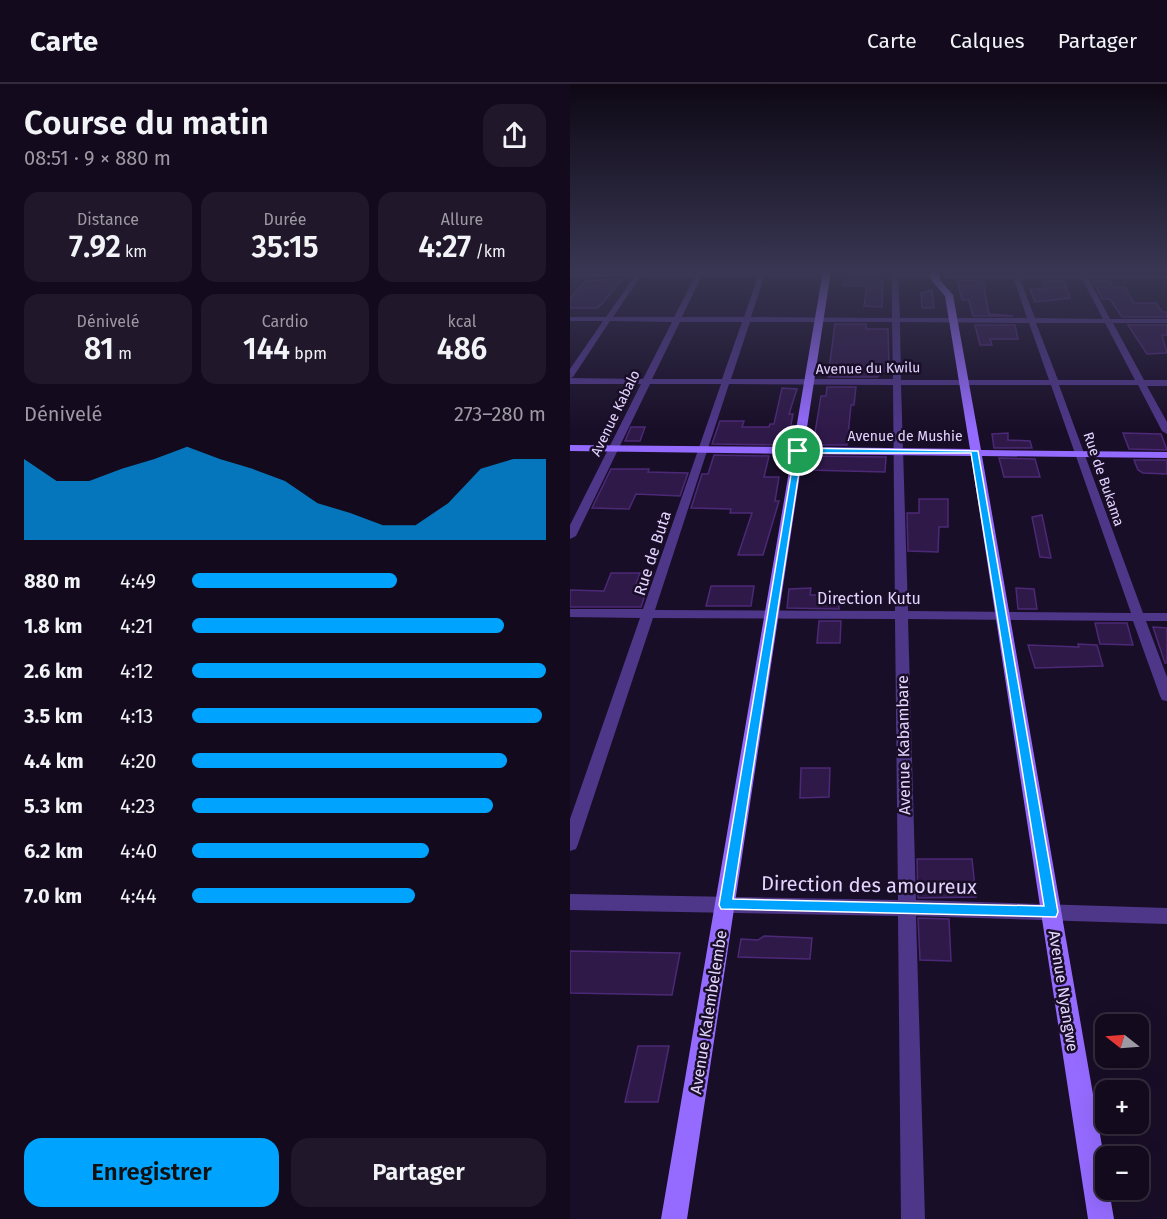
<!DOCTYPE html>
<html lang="fr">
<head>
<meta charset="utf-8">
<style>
	body { margin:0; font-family:"Fira Sans",sans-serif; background:#20182a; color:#f1f3f6; height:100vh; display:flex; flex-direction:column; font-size:22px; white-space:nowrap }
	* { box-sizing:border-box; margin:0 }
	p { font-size:20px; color:#9d9aa4 }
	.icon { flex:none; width:33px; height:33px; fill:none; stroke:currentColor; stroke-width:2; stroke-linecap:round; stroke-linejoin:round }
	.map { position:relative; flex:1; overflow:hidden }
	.drawer { display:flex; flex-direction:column; background:#130a1d; width:570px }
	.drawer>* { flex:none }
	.needle { width:39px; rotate:287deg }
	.fabs { position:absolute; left:525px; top:930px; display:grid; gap:12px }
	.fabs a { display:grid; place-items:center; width:54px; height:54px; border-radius:12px; background:#130a1d; box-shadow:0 6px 24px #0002,0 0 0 2px #322b3b; font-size:30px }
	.pin { position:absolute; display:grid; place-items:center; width:51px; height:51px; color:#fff; margin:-26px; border:3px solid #fff; border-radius:50%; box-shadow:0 2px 6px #0007 }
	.round { display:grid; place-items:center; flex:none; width:63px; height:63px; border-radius:18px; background:#20182a }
	.summary { display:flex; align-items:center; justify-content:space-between; height:102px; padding:0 24px }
	h1 { font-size:33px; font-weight:600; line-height:45px }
	.metrics { display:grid; grid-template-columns:repeat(3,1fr); gap:9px; height:102px; padding:6px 24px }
	.metrics div { display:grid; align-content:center; border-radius:15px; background:#20182a; text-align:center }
	.metrics b { font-size:30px; font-weight:600 }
	.metrics small { font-size:16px; font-weight:400 }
	.metrics p { font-size:16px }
	.chart { height:168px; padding:12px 24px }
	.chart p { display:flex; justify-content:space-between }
	.chart svg { width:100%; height:108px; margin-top:6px; fill:#00a4ff; opacity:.7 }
	.button { display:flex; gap:12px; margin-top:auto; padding:12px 24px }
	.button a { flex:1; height:69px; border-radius:18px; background:#00a4ff; color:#111; font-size:24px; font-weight:600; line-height:69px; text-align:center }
	.button a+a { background:#20182a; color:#f1f3f6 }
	ul { padding:0 24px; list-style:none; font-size:20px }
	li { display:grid; grid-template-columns:96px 72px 1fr; align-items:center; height:45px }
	li i { height:15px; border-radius:8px; background:#00a4ff }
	header { display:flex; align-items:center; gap:36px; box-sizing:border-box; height:84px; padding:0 30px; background:#130a1d; border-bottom:2px solid #322b3b }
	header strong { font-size:28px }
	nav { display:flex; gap:33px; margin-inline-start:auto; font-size:21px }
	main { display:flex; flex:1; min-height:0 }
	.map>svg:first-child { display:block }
	.building { fill:#2f1949; stroke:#4c2977; stroke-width:1.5 }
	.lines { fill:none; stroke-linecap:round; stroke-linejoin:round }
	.lane { stroke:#4e3689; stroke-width:4 }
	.street { fill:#4e3689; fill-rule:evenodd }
	.secondary { fill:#956bff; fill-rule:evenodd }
	.route { fill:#00a4ff; stroke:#fff; stroke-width:1.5; fill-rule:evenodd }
	.labels { text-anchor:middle; stroke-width:5; stroke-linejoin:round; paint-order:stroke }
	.far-street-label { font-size:14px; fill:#e4d4ff; stroke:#190e27 }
	.street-label { font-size:16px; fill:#e4d4ff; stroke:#190e27 }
	.near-street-label { font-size:20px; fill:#e4d4ff; stroke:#190e27 }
</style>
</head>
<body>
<header>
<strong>Carte</strong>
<nav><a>Carte</a><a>Calques</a><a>Partager</a></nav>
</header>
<main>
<section class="drawer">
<div class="summary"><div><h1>Course du matin</h1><p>08:51 · 9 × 880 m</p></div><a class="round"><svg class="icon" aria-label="share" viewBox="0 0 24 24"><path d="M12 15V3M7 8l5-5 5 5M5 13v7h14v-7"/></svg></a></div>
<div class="metrics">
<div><p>Distance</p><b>7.92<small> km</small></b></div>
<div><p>Durée</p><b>35:15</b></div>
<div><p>Allure</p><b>4:27<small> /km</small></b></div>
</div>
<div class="metrics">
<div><p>Dénivelé</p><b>81<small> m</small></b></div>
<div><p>Cardio</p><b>144<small> bpm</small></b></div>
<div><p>kcal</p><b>486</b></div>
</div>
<div class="chart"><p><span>Dénivelé</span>273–280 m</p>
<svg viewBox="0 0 160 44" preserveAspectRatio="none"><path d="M0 44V11L10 20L20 20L30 15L40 11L50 6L60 11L70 15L80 20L90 29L100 33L110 38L120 38L130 29L140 15L150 11L160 11V44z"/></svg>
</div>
<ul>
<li><b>880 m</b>4:49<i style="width:58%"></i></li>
<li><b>1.8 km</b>4:21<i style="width:88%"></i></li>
<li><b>2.6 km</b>4:12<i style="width:100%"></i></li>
<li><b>3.5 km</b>4:13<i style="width:99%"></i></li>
<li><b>4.4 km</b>4:20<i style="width:89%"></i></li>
<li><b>5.3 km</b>4:23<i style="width:85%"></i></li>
<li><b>6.2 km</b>4:40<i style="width:67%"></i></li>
<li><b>7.0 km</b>4:44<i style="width:63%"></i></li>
</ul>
<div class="button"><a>Enregistrer</a><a>Partager</a></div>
</section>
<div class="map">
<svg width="597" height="1135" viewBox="0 0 597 1135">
	<rect width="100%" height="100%" fill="#190e27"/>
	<path class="building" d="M 276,187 L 313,187 L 312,223 L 294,222 L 297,202 L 274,202 Z
		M 47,195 L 52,196 L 28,224 L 0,224 L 0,215 L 15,197 Z
		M 387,196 L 413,197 L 419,230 L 443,232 L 403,232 L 399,216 L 392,216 Z
		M 472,197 L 494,197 L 500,214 L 465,218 L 460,205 L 475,205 Z
		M 523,197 L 540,197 L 543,203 L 555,203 L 564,219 L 586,219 L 592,228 L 597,228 L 597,233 L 552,233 L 540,215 L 532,215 Z
		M 362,206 L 364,224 L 352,224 L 351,209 Z
		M 265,240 L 296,240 L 296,245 L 318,245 L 319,283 L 307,293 L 258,293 Z
		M 405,241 L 445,241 L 448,255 L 420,255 L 422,261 L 410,261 Z
		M 558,241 L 597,241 L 597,251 L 592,251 L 597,269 L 577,270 Z
		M 257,303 L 286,303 L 284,321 L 281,321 L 277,361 L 243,361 L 251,312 L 256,312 Z
		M 212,304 L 227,305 L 219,330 L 223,330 L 220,346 L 216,346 L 212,361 L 142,360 L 150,337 L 174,337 L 172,343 L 199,343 L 200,340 L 204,340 Z
		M 75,343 L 70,357 L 55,357 L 61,343 Z
		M 438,349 L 438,356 L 460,357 L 462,364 L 424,364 L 422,350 Z
		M 553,349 L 591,350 L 597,366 L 559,365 Z
		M 144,371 L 199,372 L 194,393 L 209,393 L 205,417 L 209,417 L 193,471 L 168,471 L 182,429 L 160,429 L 161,425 L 121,424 L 132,390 L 138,390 Z
		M 241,372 L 316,373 L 315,388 L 237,386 Z
		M 429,374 L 465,375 L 470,393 L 434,393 Z
		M 564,376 L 597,376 L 597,390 L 573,389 L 568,386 Z
		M 41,385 L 79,385 L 78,388 L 118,389 L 110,412 L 66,410 L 59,425 L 22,424 Z
		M 349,415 L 378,415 L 378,443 L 369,443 L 368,468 L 338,467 L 337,429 L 349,429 Z
		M 472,431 L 481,474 L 470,473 L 462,433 Z
		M 41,489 L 70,489 L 63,508 L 76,508 L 71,523 L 0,523 L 0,506 L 34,507 Z
		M 141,502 L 184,502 L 181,522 L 136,522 Z
		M 241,504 L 240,511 L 269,511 L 269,525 L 217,524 L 219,505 Z
		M 446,504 L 464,505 L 467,525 L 448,525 Z
		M 249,537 L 271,537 L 270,559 L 247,559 Z
		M 525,539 L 557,539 L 563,561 L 530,560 Z
		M 583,543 L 597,544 L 597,579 L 595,579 Z
		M 508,560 L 527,561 L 533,582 L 465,584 L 458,561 L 509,563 Z
		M 231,684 L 260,684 L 259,713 L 230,714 Z
		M 347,775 L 402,775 L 406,813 L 348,814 Z
		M 348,834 L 379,835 L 381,877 L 350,876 Z
		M 194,852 L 242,854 L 240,875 L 168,873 L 171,855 L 188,856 Z
		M 0,867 L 110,869 L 102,911 L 0,909 Z
		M 68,962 L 99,962 L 88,1018 L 55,1018 Z"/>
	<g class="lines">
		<path class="lane" d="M 325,192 L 364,192"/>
		<path class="street" d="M 68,187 L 74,187 L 73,189 L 196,187 L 196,189 L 256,189 L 259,191 L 256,193 L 194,193 L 181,233 L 322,234 L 322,187 L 328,187 L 330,234 L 457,234 L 444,195 L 374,194 L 376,191 L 442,191 L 441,187 L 447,187 L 449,191 L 510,191 L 508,187 L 514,187 L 516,191 L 597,191 L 597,195 L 519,195 L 540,235 L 597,235 L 597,239 L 543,239 L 574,296 L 597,296 L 597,302 L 577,302 L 597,338 L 597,350 L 592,347 L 568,301 L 489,301 L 573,529 L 597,529 L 597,537 L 576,537 L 597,593 L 597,617 L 592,616 L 590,612 L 563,537 L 338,535 L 346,816 L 597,824 L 597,840 L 346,832 L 355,1135 L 331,1135 L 328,832 L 0,826 L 0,810 L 328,816 L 325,535 L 83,534 L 8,760 L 6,765 L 0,767 L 0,735 L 70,534 L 0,533 L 0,525 L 73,525 L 151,300 L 80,300 L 6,452 L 0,455 L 0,441 L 71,300 L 0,300 L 0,294 L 73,295 L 102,238 L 40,237 L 3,293 L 0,294 L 0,285 L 33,237 L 0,237 L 0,233 L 36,233 L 64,193 L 0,193 L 0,189 L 66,189 ZM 70,193 L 125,193 L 104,233 L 43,233 ZM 131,193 L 188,193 L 174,233 L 112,233 ZM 450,195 L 512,195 L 533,235 L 465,234 ZM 110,238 L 172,238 L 152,295 L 82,295 ZM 180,238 L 322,238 L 323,295 L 161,295 ZM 330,238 L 459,239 L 479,296 L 331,296 ZM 466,239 L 535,239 L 565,296 L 488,296 ZM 159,300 L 323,301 L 325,527 L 85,526 ZM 331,301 L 481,301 L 561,529 L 338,527 Z"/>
		<path class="secondary" d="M 253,187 L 261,187 L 234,363 L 400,365 L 375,212 L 362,197 L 360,187 L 368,187 L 370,196 L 383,211 L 411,366 L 597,368 L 597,374 L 412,372 L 536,1085 L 536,1106 L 539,1106 L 544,1135 L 518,1135 L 401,372 L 233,370 L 117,1135 L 91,1135 L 222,370 L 0,367 L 0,361 L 223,363 Z"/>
	</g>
	<linearGradient id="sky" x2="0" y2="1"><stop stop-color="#0e0815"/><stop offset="0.54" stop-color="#383652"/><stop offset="1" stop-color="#383652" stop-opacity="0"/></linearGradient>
	<rect width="597" height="346" fill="url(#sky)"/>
	<path class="route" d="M 228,364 L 408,367 L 488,828 L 486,833 L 151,825 L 149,821 L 225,367 ZM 232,369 L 401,369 L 474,822 L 163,815 Z"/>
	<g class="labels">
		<g class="far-street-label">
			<text transform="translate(298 284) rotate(-1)" y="5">Avenue du Kwilu</text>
			<text transform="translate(45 329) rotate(-64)" y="5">Avenue Kabalo</text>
			<text x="335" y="357">Avenue de Mushie</text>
			<text transform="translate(534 395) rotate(71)" y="5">Rue de Bukama</text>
		</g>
		<g class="street-label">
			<text transform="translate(82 469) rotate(-72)" y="6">Rue de Buta</text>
			<text x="299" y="520">Direction Kutu</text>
			<text transform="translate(333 661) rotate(-91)" y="6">Avenue Kabambare</text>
			<text transform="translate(494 907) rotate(81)" y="6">Avenue Nyangwe</text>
			<text transform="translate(138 928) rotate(-81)" y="6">Avenue Kalembelembe</text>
		</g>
		<g class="near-street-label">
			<text transform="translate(299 801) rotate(1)" y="7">Direction des amoureux</text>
		</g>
	</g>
</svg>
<div class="fabs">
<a><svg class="needle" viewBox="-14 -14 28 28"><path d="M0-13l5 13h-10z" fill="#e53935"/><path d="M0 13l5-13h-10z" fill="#9d9aa4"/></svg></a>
<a>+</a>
<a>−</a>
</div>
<div class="pin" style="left:228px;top:367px;background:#1e9e55"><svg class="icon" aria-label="arrive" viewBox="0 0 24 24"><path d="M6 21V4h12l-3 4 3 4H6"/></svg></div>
</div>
</main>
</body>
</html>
